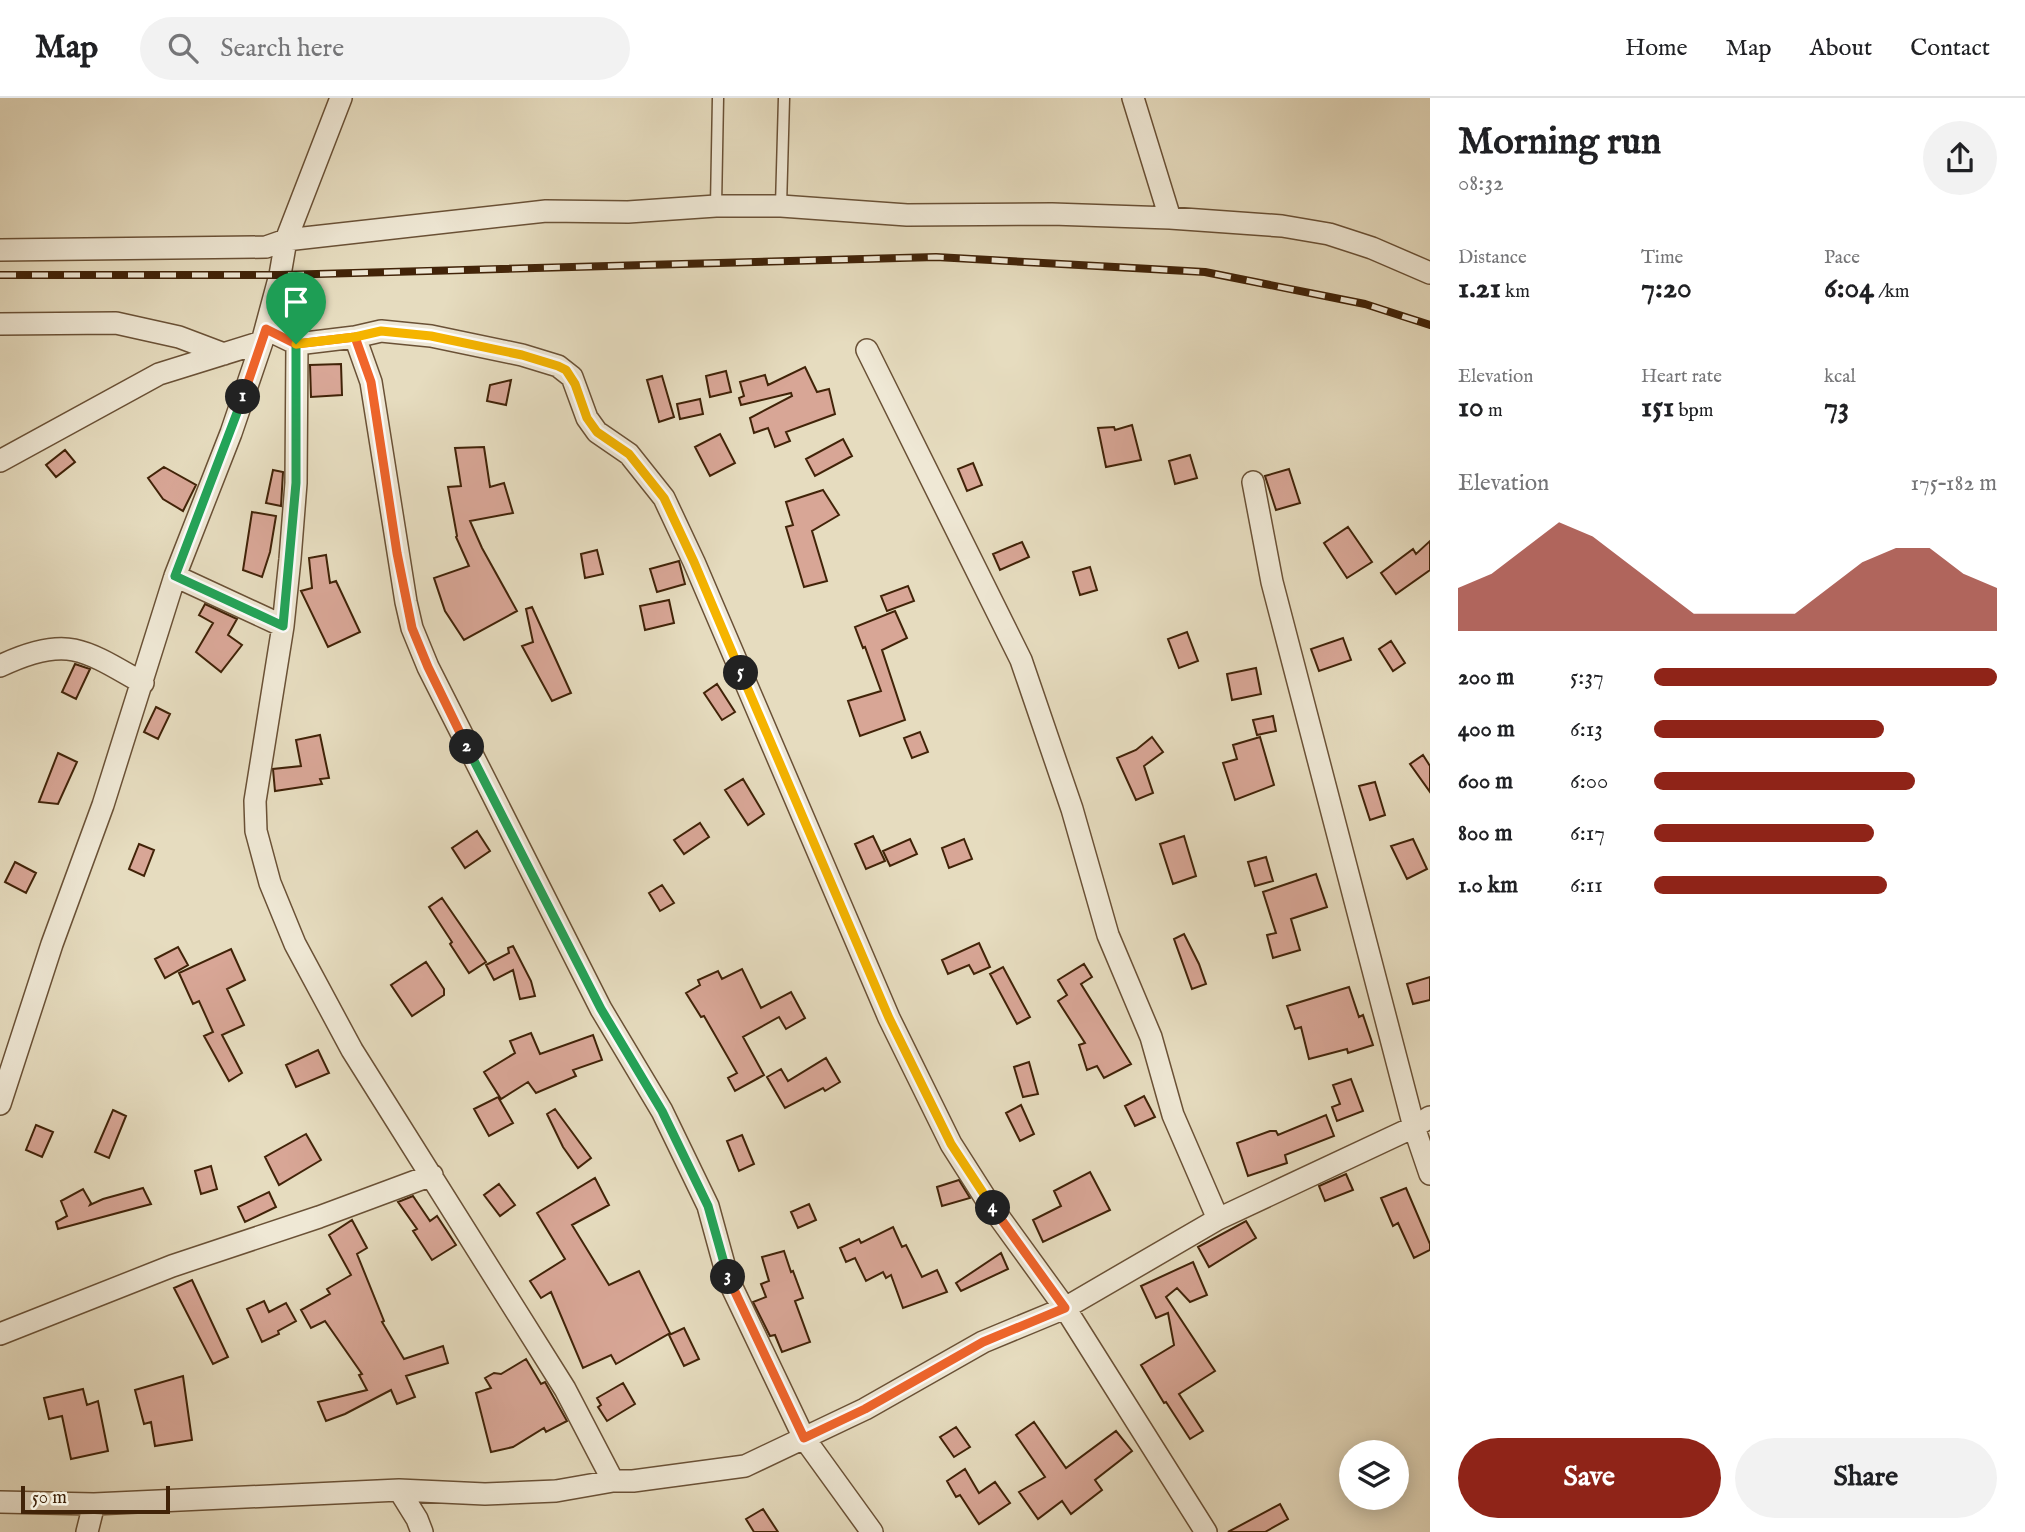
<!DOCTYPE html>
<html lang="en">
<head>
<meta charset="utf-8">
<style>
	body { margin:0; font-family:"IM FELL English",serif; background:#f2f2f2; color:#202124; height:100vh; display:flex; flex-direction:column; font-size:26px; white-space:nowrap }
	* { box-sizing:border-box; margin:0 }
	p { font-size:23px; color:#757577 }
	.icon { flex:none; width:38px; height:38px; fill:none; stroke:currentColor; stroke-width:2; stroke-linecap:round; stroke-linejoin:round }
	.map { position:relative; flex:1; overflow:hidden }
	.drawer { display:flex; flex-direction:column; background:#fff; width:595px }
	.drawer>* { flex:none }
	.fabs { position:absolute; left:1339px; top:1342px; display:grid; gap:14px }
	.fabs a { display:grid; place-items:center; width:70px; height:70px; border-radius:50%; background:#fff; box-shadow:0 4px 18px #0003; font-size:35px }
	.scale { position:absolute; left:21px; bottom:18px; width:149px; box-sizing:border-box; padding-left:7px; border:4px solid #412308; border-top:0; font-size:19px; line-height:24px; white-space:nowrap; color:#412308; -webkit-text-stroke:5px #efe8d5; paint-order:stroke }
	.pin { position:absolute; display:grid; place-items:center; width:60px; height:60px; color:#fff; margin:-72px -30px; border-radius:50% 50% 50% 0; rotate:-45deg; box-shadow:0 0 7px #0007 }
	.pin .icon { rotate:45deg }
	.km { position:absolute; width:35px; height:35px; margin:-18px; border-radius:50%; background:#222; color:#fff; font-size:19px; line-height:35px; text-align:center }
	.round { display:grid; place-items:center; flex:none; width:74px; height:74px; border-radius:37px; background:#f2f2f2 }
	.head { display:flex; align-items:center; justify-content:space-between; height:119px; padding:0 28px }
	h1 { font-size:38px; font-weight:800; line-height:52px }
	.metrics { display:grid; grid-template-columns:repeat(3,1fr); gap:10px; height:119px; padding:7px 28px }
	.metrics div { display:grid; align-content:center }
	.metrics b { font-size:30px; font-weight:800 }
	.metrics small { font-size:19px; font-weight:400 }
	.metrics p { font-size:19px }
	.chart { height:196px; padding:14px 28px }
	.chart p { display:flex; justify-content:space-between }
	.chart svg { width:100%; height:126px; margin-top:7px; fill:#8f2418; opacity:.7 }
	.primary-button { display:flex; gap:14px; margin-top:auto; padding:14px 28px }
	.primary-button a { flex:1; height:80px; border-radius:42px; background:#8f2418; color:#fff; font-size:28px; font-weight:800; line-height:80px; text-align:center }
	.primary-button a+a { background:#f2f2f2; color:#202124 }
	ul { padding:0 28px; list-style:none; font-size:23px }
	li { display:grid; grid-template-columns:112px 84px 1fr; align-items:center; height:52px }
	li i { height:18px; border-radius:9px; background:#8f2418 }
	header { display:flex; align-items:center; gap:42px; box-sizing:border-box; height:98px; padding:0 35px; background:#fff; border-bottom:2px solid #e0e0e0 }
	header strong { font-size:33px }
	nav { display:flex; gap:38px; margin-inline-start:auto; font-size:24px }
	.search { width:490px; height:63px; background:#f2f2f2; display:flex; align-items:center; gap:18px; box-sizing:border-box; padding:0 24px; border-radius:38px; color:#757577; font-size:26px }
	main { display:flex; flex:1; min-height:0 }
	.map>svg:first-child { display:block }
	.building { fill:#d8a696; stroke:#412308; stroke-width:2 }
	.lines { fill:none; stroke-linecap:round; stroke-linejoin:round }
	.lane-casing { stroke:#6a5136; stroke-width:13 }
	.street-casing { stroke:#6a5136; stroke-width:24 }
	.lane { stroke:#efe8d5; stroke-width:10 }
	.street { stroke:#efe8d5; stroke-width:21 }
	.rail-casing { stroke:#412308; stroke-width:8 }
	.rail { stroke:#efe8d5; stroke-width:5; stroke-dasharray:16; stroke-linecap:butt }
	.split-1-casing { stroke:#fff; stroke-width:14 }
	.split-2-casing { stroke:#fff; stroke-width:14 }
	.split-3-casing { stroke:#fff; stroke-width:14 }
	.split-4-casing { stroke:#fff; stroke-width:14 }
	.split-5-casing { stroke:#fff; stroke-width:14 }
	.split-6-casing { stroke:#fff; stroke-width:14 }
	.split-1 { stroke:#22a559; stroke-width:9 }
	.split-2 { stroke:#f0652b; stroke-width:9 }
	.split-3 { stroke:#22a559; stroke-width:9 }
	.split-4 { stroke:#f0652b; stroke-width:9 }
	.split-5 { stroke:#f5b400; stroke-width:9 }
	.split-6 { stroke:#f5b400; stroke-width:9 }
</style>
</head>
<body>
<header>
<strong>Map</strong>
<div class="search"><svg class="icon" aria-label="search" viewBox="0 0 24 24"><circle cx="10" cy="10" r="6"/><path d="M15 15l6 6"/></svg>Search here</div>
<nav><a>Home</a><a>Map</a><a>About</a><a>Contact</a></nav>
</header>
<main>
<div class="map">
<svg width="1430" height="1434" viewBox="0 0 1430 1434">
	<rect width="100%" height="100%" fill="#e6dcbf"/>
	<filter id="stains"><feTurbulence type="fractalNoise" baseFrequency=".00286" numOctaves="4"/><feColorMatrix values="0 0 0 0 .2 0 0 0 0 .09 0 0 0 0 .02 0 0 0 .5 -.17"/></filter>
	<radialGradient id="worn" r=".72"><stop offset=".6" stop-color="#630" stop-opacity="0"/><stop offset="1" stop-color="#630" stop-opacity=".3"/></radialGradient>
	<path class="building" d="M 341,266 L 342,297 L 311,299 L 310,267 Z
		M 805,269 L 817,294 L 829,291 L 835,316 L 786,334 L 790,343 L 775,349 L 768,330 L 754,335 L 750,320 L 792,298 L 791,295 L 741,307 L 739,300 L 744,298 L 740,284 L 765,277 L 768,287 Z
		M 726,273 L 731,294 L 710,299 L 706,278 Z
		M 662,278 L 674,319 L 659,324 L 647,282 Z
		M 511,282 L 506,307 L 487,303 L 490,287 Z
		M 700,301 L 703,316 L 680,321 L 677,306 Z
		M 1132,327 L 1141,362 L 1106,369 L 1098,330 L 1114,329 L 1115,332 Z
		M 720,336 L 735,365 L 710,378 L 695,349 Z
		M 843,341 L 852,358 L 815,378 L 806,361 Z
		M 484,349 L 490,389 L 504,385 L 513,415 L 470,423 L 482,450 L 517,513 L 464,542 L 445,513 L 434,480 L 469,468 L 456,439 L 457,438 L 448,389 L 461,388 L 455,350 Z
		M 65,352 L 75,364 L 56,379 L 46,367 Z
		M 1190,357 L 1197,380 L 1175,386 L 1169,363 Z
		M 973,365 L 982,387 L 967,393 L 958,371 Z
		M 164,369 L 196,387 L 183,413 L 163,401 L 148,380 Z
		M 1289,371 L 1300,405 L 1276,412 L 1265,378 Z
		M 273,372 L 283,374 L 281,408 L 266,405 Z
		M 823,392 L 839,417 L 812,433 L 827,483 L 804,489 L 786,429 L 793,427 L 786,404 Z
		M 252,414 L 276,418 L 270,454 L 262,479 L 243,472 Z
		M 1348,429 L 1372,464 L 1347,480 L 1324,445 Z
		M 1430,443 L 1430,472 L 1396,496 L 1381,475 L 1413,451 L 1416,456 Z
		M 1022,444 L 1029,459 L 1000,472 L 993,456 Z
		M 597,452 L 603,476 L 585,480 L 581,456 Z
		M 326,457 L 330,485 L 336,483 L 360,534 L 328,549 L 301,493 L 312,490 L 309,460 Z
		M 679,463 L 685,486 L 657,494 L 650,471 Z
		M 1090,469 L 1097,492 L 1080,497 L 1073,474 Z
		M 908,488 L 914,503 L 887,513 L 881,498 Z
		M 669,502 L 674,525 L 645,532 L 640,508 Z
		M 205,506 L 237,521 L 228,537 L 242,547 L 221,574 L 196,554 L 213,525 L 199,517 Z
		M 532,509 L 571,595 L 552,603 L 522,548 L 533,544 L 526,511 Z
		M 895,513 L 907,540 L 882,552 L 905,622 L 860,638 L 848,603 L 881,593 L 865,549 L 863,550 L 855,529 Z
		M 1187,534 L 1198,563 L 1179,570 L 1168,541 Z
		M 1343,540 L 1351,562 L 1319,573 L 1311,551 Z
		M 1391,543 L 1405,565 L 1393,573 L 1379,551 Z
		M 75,566 L 90,571 L 76,601 L 62,594 Z
		M 1256,570 L 1261,596 L 1232,602 L 1227,576 Z
		M 717,586 L 735,614 L 722,622 L 704,595 Z
		M 156,609 L 170,616 L 158,641 L 144,634 Z
		M 1273,618 L 1276,633 L 1257,637 L 1253,622 Z
		M 920,634 L 928,654 L 912,660 L 904,640 Z
		M 320,637 L 329,680 L 320,681 L 322,686 L 275,693 L 273,671 L 301,668 L 296,642 Z
		M 1152,639 L 1163,654 L 1144,668 L 1153,695 L 1136,702 L 1117,660 L 1136,652 Z
		M 1260,639 L 1274,687 L 1235,702 L 1223,665 L 1237,661 L 1233,647 Z
		M 58,655 L 77,664 L 58,706 L 39,704 Z
		M 1423,657 L 1430,668 L 1430,694 L 1410,666 Z
		M 743,681 L 764,716 L 748,727 L 725,692 Z
		M 1375,684 L 1385,717 L 1370,722 L 1359,688 Z
		M 700,725 L 709,739 L 684,756 L 674,742 Z
		M 477,733 L 490,753 L 465,770 L 452,750 Z
		M 873,738 L 885,763 L 866,771 L 855,746 Z
		M 1184,738 L 1196,778 L 1173,786 L 1160,746 Z
		M 910,741 L 917,756 L 890,768 L 883,753 Z
		M 964,741 L 972,761 L 949,770 L 942,750 Z
		M 1413,741 L 1427,771 L 1407,781 L 1391,748 Z
		M 139,746 L 154,752 L 144,778 L 129,771 Z
		M 1266,759 L 1273,783 L 1255,788 L 1248,764 Z
		M 15,764 L 36,775 L 26,795 L 5,784 Z
		M 1316,776 L 1327,809 L 1291,821 L 1300,852 L 1273,860 L 1267,837 L 1276,835 L 1263,794 Z
		M 662,787 L 674,805 L 660,813 L 649,795 Z
		M 442,800 L 486,864 L 469,875 L 450,846 L 452,844 L 429,809 Z
		M 1184,836 L 1199,866 L 1206,886 L 1192,891 L 1174,841 Z
		M 979,845 L 990,869 L 974,876 L 969,867 L 948,876 L 942,862 Z
		M 513,848 L 531,883 L 535,898 L 520,901 L 513,872 L 494,882 L 486,867 L 509,855 L 508,850 Z
		M 178,849 L 188,867 L 165,880 L 155,861 Z
		M 231,851 L 245,882 L 227,891 L 244,927 L 222,937 L 242,975 L 229,983 L 204,938 L 213,934 L 199,903 L 193,906 L 179,875 Z
		M 426,864 L 444,891 L 444,897 L 412,918 L 391,887 Z
		M 1084,866 L 1092,879 L 1081,886 L 1131,966 L 1104,980 L 1097,968 L 1087,972 L 1079,947 L 1085,945 L 1058,903 L 1067,897 L 1058,882 Z
		M 1003,869 L 1030,919 L 1017,926 L 990,876 Z
		M 742,871 L 761,910 L 791,894 L 805,920 L 786,931 L 779,919 L 743,939 L 764,977 L 735,993 L 728,980 L 737,975 L 704,918 L 701,919 L 686,895 L 700,887 L 698,882 L 718,873 L 722,881 Z
		M 1430,879 L 1430,902 L 1413,906 L 1407,886 Z
		M 1349,889 L 1359,919 L 1363,917 L 1373,947 L 1348,955 L 1347,951 L 1309,961 L 1301,929 L 1295,931 L 1287,908 Z
		M 531,935 L 540,956 L 593,937 L 602,962 L 573,972 L 576,978 L 536,995 L 528,984 L 501,1001 L 484,974 L 515,955 L 510,943 Z
		M 318,952 L 329,975 L 296,989 L 286,967 Z
		M 826,960 L 840,984 L 825,993 L 823,990 L 785,1010 L 767,979 L 781,971 L 788,983 Z
		M 1029,964 L 1038,996 L 1023,999 L 1014,969 Z
		M 1351,981 L 1363,1013 L 1337,1023 L 1332,1009 L 1340,1006 L 1333,987 Z
		M 1144,998 L 1155,1019 L 1135,1028 L 1125,1008 Z
		M 498,999 L 513,1025 L 489,1038 L 474,1011 Z
		M 1021,1007 L 1034,1036 L 1020,1043 L 1006,1015 Z
		M 555,1011 L 591,1060 L 578,1070 L 563,1049 L 547,1016 Z
		M 113,1012 L 126,1018 L 109,1060 L 95,1054 Z
		M 1326,1017 L 1334,1038 L 1285,1057 L 1287,1065 L 1248,1078 L 1237,1045 L 1270,1033 L 1276,1033 L 1278,1037 Z
		M 36,1027 L 53,1034 L 42,1059 L 26,1052 Z
		M 306,1036 L 321,1062 L 279,1087 L 265,1059 Z
		M 742,1037 L 754,1066 L 739,1073 L 727,1043 Z
		M 211,1068 L 217,1091 L 201,1096 L 195,1073 Z
		M 1090,1074 L 1110,1112 L 1043,1144 L 1033,1122 L 1061,1108 L 1054,1093 Z
		M 1346,1076 L 1353,1092 L 1325,1103 L 1319,1088 Z
		M 595,1080 L 609,1107 L 572,1127 L 609,1187 L 639,1173 L 670,1235 L 616,1266 L 611,1257 L 583,1270 L 551,1194 L 541,1200 L 530,1183 L 565,1161 L 537,1115 Z
		M 959,1082 L 970,1100 L 942,1108 L 937,1089 Z
		M 499,1086 L 515,1107 L 500,1118 L 484,1097 Z
		M 143,1090 L 151,1106 L 58,1131 L 56,1124 L 67,1118 L 61,1103 L 83,1091 L 91,1105 L 90,1107 L 103,1101 Z
		M 1406,1090 L 1430,1146 L 1430,1152 L 1414,1160 L 1398,1125 L 1393,1128 L 1381,1100 Z
		M 269,1094 L 276,1109 L 245,1124 L 238,1109 Z
		M 413,1098 L 430,1123 L 437,1118 L 456,1147 L 432,1162 L 413,1133 L 417,1131 L 398,1104 Z
		M 809,1106 L 816,1122 L 798,1130 L 791,1114 Z
		M 352,1122 L 367,1150 L 357,1156 L 384,1223 L 382,1224 L 404,1261 L 443,1248 L 448,1265 L 406,1278 L 415,1299 L 397,1306 L 391,1292 L 345,1316 L 326,1323 L 318,1304 L 367,1292 L 359,1277 L 362,1276 L 325,1223 L 311,1230 L 301,1212 L 330,1196 L 327,1191 L 351,1177 L 329,1137 Z
		M 1246,1123 L 1256,1140 L 1209,1169 L 1198,1149 Z
		M 893,1129 L 902,1149 L 906,1147 L 922,1179 L 937,1172 L 947,1194 L 903,1210 L 891,1177 L 886,1180 L 883,1174 L 866,1183 L 855,1160 L 846,1164 L 840,1150 L 859,1141 L 861,1145 Z
		M 784,1153 L 791,1174 L 793,1173 L 803,1200 L 795,1203 L 810,1244 L 782,1254 L 775,1237 L 770,1238 L 753,1204 L 766,1199 L 761,1186 L 769,1183 L 762,1159 Z
		M 1001,1155 L 1008,1171 L 961,1193 L 956,1185 Z
		M 1193,1164 L 1207,1197 L 1190,1204 L 1177,1190 L 1166,1199 L 1215,1273 L 1179,1296 L 1203,1333 L 1190,1341 L 1166,1304 L 1164,1305 L 1141,1267 L 1174,1247 L 1168,1215 L 1156,1220 L 1141,1188 Z
		M 192,1182 L 228,1259 L 213,1266 L 174,1190 Z
		M 264,1203 L 269,1214 L 286,1205 L 296,1223 L 278,1233 L 279,1236 L 262,1244 L 247,1211 Z
		M 684,1230 L 699,1261 L 684,1268 L 669,1237 Z
		M 526,1261 L 541,1286 L 545,1284 L 567,1323 L 546,1334 L 544,1330 L 513,1349 L 491,1354 L 476,1295 L 491,1290 L 485,1280 L 494,1275 L 501,1276 Z
		M 183,1278 L 192,1342 L 155,1348 L 151,1324 L 144,1326 L 135,1292 Z
		M 623,1285 L 635,1306 L 607,1323 L 598,1309 L 601,1307 L 597,1300 Z
		M 83,1291 L 87,1307 L 98,1303 L 108,1353 L 71,1361 L 62,1318 L 49,1321 L 44,1300 Z
		M 1034,1324 L 1066,1370 L 1116,1333 L 1132,1353 L 1095,1382 L 1102,1392 L 1071,1416 L 1062,1403 L 1038,1421 L 1019,1394 L 1045,1379 L 1016,1337 Z
		M 956,1329 L 970,1349 L 954,1359 L 940,1339 Z
		M 965,1371 L 979,1395 L 995,1384 L 1010,1405 L 979,1426 L 960,1397 L 956,1399 L 947,1383 Z
		M 1280,1406 L 1288,1421 L 1265,1434 L 1228,1434 Z
		M 763,1411 L 778,1434 L 754,1434 L 746,1421 Z"/>
	<g class="lines">
		<g class="lane-casing">
			<path id="lane" d="M 716,108 L 718,0
				M 781,108 L 784,0"/>
		</g>
		<g class="street-casing">
			<path id="street" d="M 1133,0 L 1170,120
				M 0,152 L 266,149 L 286,142 L 546,113 L 628,114 L 716,108 L 781,108 L 907,117 L 1052,116 L 1170,120 L 1282,128 L 1329,136 L 1372,150 L 1430,175
				M 0,226 L 116,225 L 179,239 L 224,256
				M 266,231 L 297,246 L 355,239 L 381,233 L 431,238 L 522,257 L 558,268 L 572,279 L 587,320 L 597,334 L 629,356 L 664,400 L 694,464 L 889,920 L 951,1046 L 986,1101 L 1065,1210 L 1206,1434
				M 355,239 L 371,284 L 406,504 L 412,530 L 428,569 L 601,911 L 662,1013 L 708,1108 L 728,1181 L 804,1340 L 872,1434
				M 297,246 L 296,385 L 290,461 L 283,528 L 255,703 L 256,733 L 270,785 L 295,846 L 352,952 L 565,1291 L 613,1383
				M 867,252 L 1021,562 L 1072,711 L 1108,837 L 1151,939 L 1173,1017 L 1218,1121
				M 0,363 L 159,276 L 262,244
				M 1253,384 L 1272,484 L 1414,1029 L 1430,1076
				M 175,478 L 283,528
				M 0,568 C 21,558 51,547 74,552 C 98,557 122,574 143,585
				M 0,1006 L 52,846 L 103,707 L 175,478 L 231,335 L 262,244 L 280,177 L 286,142 L 341,0
				M 0,1236 L 172,1168 L 319,1119 L 432,1077
				M 399,1392 L 417,1421 L 422,1434
				M 0,1404 L 94,1406 L 399,1392 L 485,1396 L 556,1393 L 613,1383 L 633,1383 L 745,1368 L 865,1311 L 983,1244 L 1065,1210 L 1218,1121 L 1414,1029 L 1430,1019
				M 87,1434 L 94,1406"/>
		</g>
		<use href="#lane" class="lane"/>
		<use href="#street" class="street"/>
		<g class="rail-casing">
			<path id="rail" d="M 0,177 L 280,177 L 936,159 L 1205,174 L 1365,206 L 1430,227"/>
		</g>
		<use href="#rail" class="rail"/>
	</g>
	<g class="lines">
		<g class="split-1-casing">
			<path id="split-1" d="M 243,299 L 175,478 L 283,528 L 296,385 L 296,246"/>
		</g>
		<g class="split-2-casing">
			<path id="split-2" d="M 243,299 L 266,231 L 296,246 L 355,239 L 371,284 L 397,455 L 412,530 L 428,569 L 467,649"/>
		</g>
		<g class="split-3-casing">
			<path id="split-3" d="M 467,649 L 601,911 L 662,1013 L 708,1108 L 728,1179"/>
		</g>
		<g class="split-4-casing">
			<path id="split-4" d="M 728,1179 L 804,1340 L 865,1311 L 983,1244 L 1065,1210 L 993,1110"/>
		</g>
		<g class="split-5-casing">
			<path id="split-5" d="M 741,575 L 889,920 L 951,1046 L 993,1110"/>
		</g>
		<g class="split-6-casing">
			<path id="split-6" d="M 296,246 L 355,239 L 381,233 L 431,238 L 522,257 L 558,268 L 566,272 L 575,286 L 587,320 L 597,334 L 629,356 L 664,400 L 694,464 L 741,575"/>
		</g>
		<use href="#split-1" class="split-1"/>
		<use href="#split-2" class="split-2"/>
		<use href="#split-3" class="split-3"/>
		<use href="#split-4" class="split-4"/>
		<use href="#split-5" class="split-5"/>
		<use href="#split-6" class="split-6"/>
	</g>
	<rect width="100%" height="100%" filter="url(#stains)"/>
	<rect width="100%" height="100%" fill="url(#worn)"/>
</svg>
<div class="fabs">
<a><svg class="icon" aria-label="layers" viewBox="0 0 24 24"><path d="M12 4l9 5-9 5-9-5zM3 14l9 5 9-5"/></svg></a>
</div>
<div class="scale">50 m</div>
<div class="pin" style="left:296px;top:246px;background:#1e9e55"><svg class="icon" aria-label="arrive" viewBox="0 0 24 24"><path d="M6 21V4h12l-3 4 3 4H6"/></svg></div>
<b class="km" style="left:243px;top:299px">1</b>
<b class="km" style="left:467px;top:649px">2</b>
<b class="km" style="left:728px;top:1179px">3</b>
<b class="km" style="left:993px;top:1110px">4</b>
<b class="km" style="left:741px;top:575px">5</b>
</div>
<section class="drawer">
<div class="head"><div><h1>Morning run</h1><p>08:32</p></div><a class="round"><svg class="icon" aria-label="share" viewBox="0 0 24 24"><path d="M12 15V3M7 8l5-5 5 5M5 13v7h14v-7"/></svg></a></div>
<div class="metrics">
<div><p>Distance</p><b>1.21<small> km</small></b></div>
<div><p>Time</p><b>7:20</b></div>
<div><p>Pace</p><b>6:04<small> /km</small></b></div>
</div>
<div class="metrics">
<div><p>Elevation</p><b>10<small> m</small></b></div>
<div><p>Heart rate</p><b>151<small> bpm</small></b></div>
<div><p>kcal</p><b>73</b></div>
</div>
<div class="chart"><p><span>Elevation</span>175–182 m</p>
<svg viewBox="0 0 160 44" preserveAspectRatio="none"><path d="M0 44V29L10 24L20 15L30 6L40 11L50 20L60 29L70 38L80 38L90 38L100 38L110 29L120 20L130 15L140 15L150 24L160 29V44z"/></svg>
</div>
<ul>
<li><b>200 m</b>5:37<i style="width:100%"></i></li>
<li><b>400 m</b>6:13<i style="width:67%"></i></li>
<li><b>600 m</b>6:00<i style="width:76%"></i></li>
<li><b>800 m</b>6:17<i style="width:64%"></i></li>
<li><b>1.0 km</b>6:11<i style="width:68%"></i></li>
</ul>
<div class="primary-button"><a>Save</a><a>Share</a></div>
</section>
</main>
</body>
</html>
